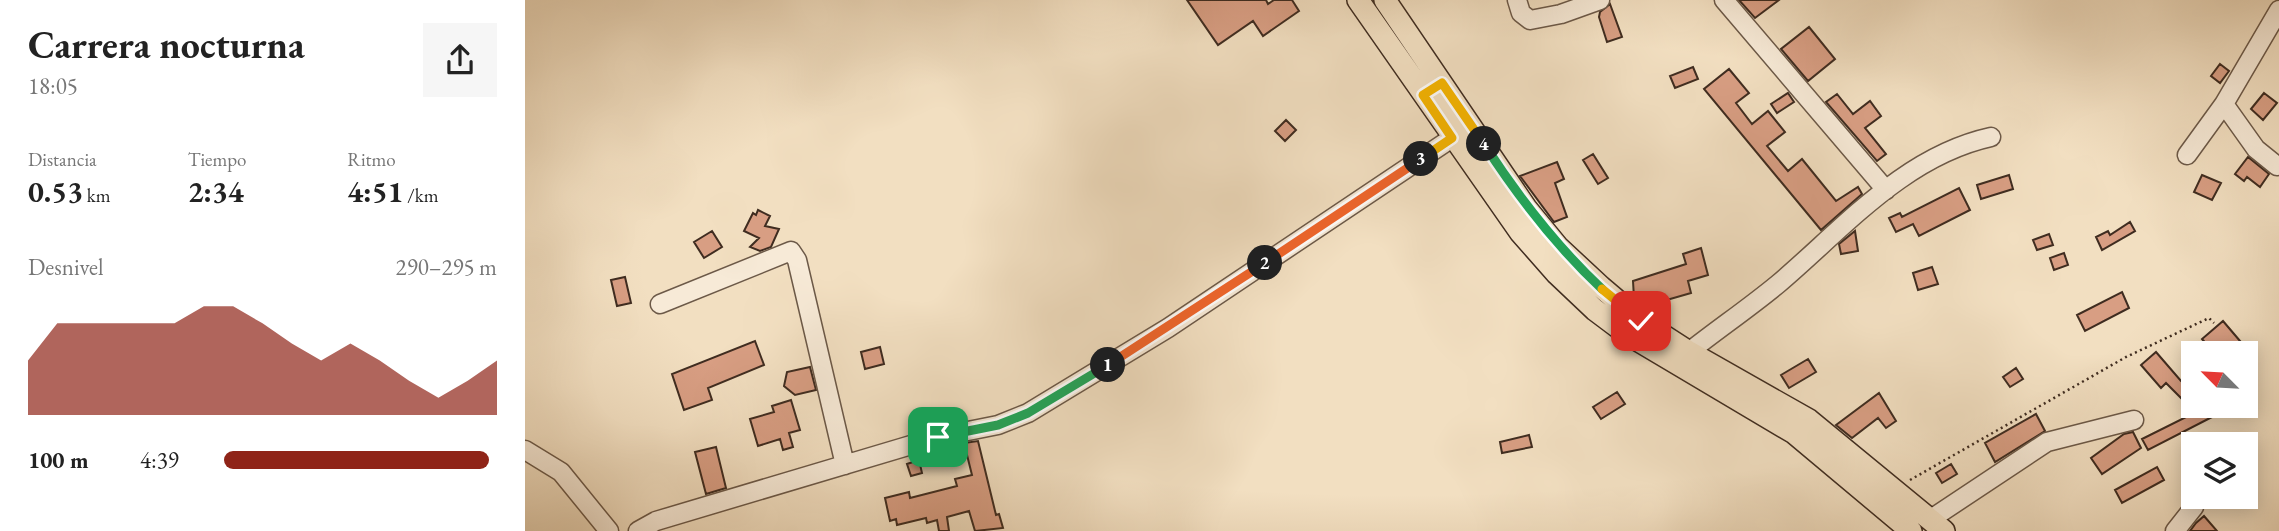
<!DOCTYPE html>
<html lang="es">
<head>
<meta charset="utf-8">
<style>
	body { margin:0; font-family:"EB Garamond",serif; background:#f6f6f6; color:#222; height:100vh; display:flex; flex-direction:column; font-size:26px; white-space:nowrap }
	* { box-sizing:border-box; margin:0 }
	p { font-size:23px; color:#767676 }
	.icon { flex:none; width:38px; height:38px; fill:none; stroke:currentColor; stroke-width:2; stroke-linecap:round; stroke-linejoin:round }
	.map { position:relative; flex:1; overflow:hidden }
	.sheet { display:flex; flex-direction:column; background:#fff; width:525px }
	.sheet>* { flex:none }
	.needle { width:46px; rotate:294deg }
	.fabs { position:absolute; left:1656px; top:341px; display:grid; gap:14px }
	.fabs a { display:grid; place-items:center; width:77px; height:77px; border-radius:0px; background:#fff; box-shadow:0 4px 18px #0003; font-size:35px }
	.pin { position:absolute; display:grid; place-items:center; width:60px; height:60px; color:#fff; margin:-30px; border-radius:14px; box-shadow:0 4px 10px #0006 }
	.km { position:absolute; width:35px; height:35px; margin:-18px; border-radius:50%; background:#222; color:#fff; font-size:19px; line-height:35px; text-align:center }
	.round { display:grid; place-items:center; flex:none; width:74px; height:74px; border-radius:0px; background:#f6f6f6 }
	.headline { display:flex; align-items:center; justify-content:space-between; height:119px; padding:0 28px }
	h1 { font-size:38px; font-weight:700; line-height:52px }
	.metrics { display:grid; grid-template-columns:repeat(3,1fr); gap:10px; height:119px; padding:7px 28px }
	.metrics div { display:grid; align-content:center }
	.metrics b { font-size:30px; font-weight:700 }
	.metrics small { font-size:19px; font-weight:400 }
	.metrics p { font-size:19px }
	.chart { height:196px; padding:14px 28px }
	.chart p { display:flex; justify-content:space-between }
	.chart svg { width:100%; height:126px; margin-top:7px; fill:#8f2418; opacity:.7 }
	ul { padding:0 28px; list-style:none; font-size:23px }
	li { display:grid; grid-template-columns:112px 84px 1fr; align-items:center; height:52px }
	li i { height:18px; border-radius:9px; background:#8f2418 }
	main { display:flex; flex:1; min-height:0 }
	.map>svg:first-child { display:block }
	.building { fill:#d89e83; stroke:#3f2c20; stroke-width:2 }
	.lines { fill:none; stroke-linecap:round; stroke-linejoin:round }
	.minor-casing { stroke:#6c5948; stroke-width:21 }
	.major-casing { stroke:#3f2c20; stroke-width:24 }
	.path { stroke:#3f2c20; stroke-width:2.5; stroke-dasharray:2 3.5; stroke-linecap:butt }
	.minor { stroke:#f7ead7; stroke-width:18 }
	.major { stroke:#f2dfc1; stroke-width:21 }
	.split-1-casing { stroke:#fff; stroke-width:14 }
	.split-2-casing { stroke:#fff; stroke-width:14 }
	.split-3-casing { stroke:#fff; stroke-width:14 }
	.split-4-casing { stroke:#fff; stroke-width:14 }
	.split-5-casing { stroke:#fff; stroke-width:14 }
	.split-6-casing { stroke:#fff; stroke-width:14 }
	.split-1 { stroke:#22a559; stroke-width:9 }
	.split-2 { stroke:#f0652b; stroke-width:9 }
	.split-3 { stroke:#f0652b; stroke-width:9 }
	.split-4 { stroke:#f5b400; stroke-width:9 }
	.split-5 { stroke:#22a559; stroke-width:9 }
	.split-6 { stroke:#f5b400; stroke-width:9 }
</style>
</head>
<body>
<main>
<section class="sheet">
<div class="headline"><div><h1>Carrera nocturna</h1><p>18:05</p></div><a class="round"><svg class="icon" aria-label="share" viewBox="0 0 24 24"><path d="M12 15V3M7 8l5-5 5 5M5 13v7h14v-7"/></svg></a></div>
<div class="metrics">
<div><p>Distancia</p><b>0.53<small> km</small></b></div>
<div><p>Tiempo</p><b>2:34</b></div>
<div><p>Ritmo</p><b>4:51<small> /km</small></b></div>
</div>
<div class="chart"><p><span>Desnivel</span>290–295 m</p>
<svg viewBox="0 0 160 44" preserveAspectRatio="none"><path d="M0 44V25L10 12L20 12L30 12L40 12L50 12L60 6L70 6L80 12L90 19L100 25L110 19L120 25L130 32L140 38L150 32L160 25V44z"/></svg>
</div>
<ul>
<li><b>100 m</b>4:39<i style="width:97%"></i></li>
</ul>
</section>
<div class="map">
<svg width="1754" height="531" viewBox="0 0 1754 531">
	<rect width="100%" height="100%" fill="#f2dfc1"/>
	<filter id="stains"><feTurbulence type="fractalNoise" baseFrequency=".00286" numOctaves="4"/><feColorMatrix values="0 0 0 0 .2 0 0 0 0 .09 0 0 0 0 .02 0 0 0 .5 -.17"/></filter>
	<radialGradient id="worn" r=".72"><stop offset=".6" stop-color="#630" stop-opacity="0"/><stop offset="1" stop-color="#630" stop-opacity=".3"/></radialGradient>
	<path class="building" d="M 662,0 L 741,0 L 743,4 L 749,0 L 767,0 L 774,11 L 738,36 L 728,21 L 693,45 Z
		M 1214,0 L 1254,0 L 1230,18 Z
		M 1085,4 L 1097,37 L 1082,42 L 1074,17 L 1075,12 Z
		M 1284,27 L 1310,59 L 1283,81 L 1256,49 Z
		M 1695,64 L 1704,71 L 1695,83 L 1686,76 Z
		M 1168,67 L 1173,79 L 1150,88 L 1145,76 Z
		M 1204,69 L 1224,93 L 1211,103 L 1227,124 L 1243,111 L 1260,132 L 1242,146 L 1263,171 L 1277,159 L 1311,201 L 1333,187 L 1337,194 L 1296,230 L 1179,89 Z
		M 1263,93 L 1269,102 L 1252,113 L 1246,104 Z
		M 1739,93 L 1752,103 L 1738,120 L 1726,109 Z
		M 1312,94 L 1328,114 L 1345,101 L 1356,116 L 1340,128 L 1361,154 L 1352,161 L 1301,102 Z
		M 761,120 L 771,130 L 760,141 L 750,131 Z
		M 1068,154 L 1083,178 L 1073,184 L 1058,160 Z
		M 1723,157 L 1744,174 L 1735,187 L 1722,177 L 1719,181 L 1710,174 Z
		M 1032,162 L 1039,179 L 1030,183 L 1042,217 L 1029,222 L 995,176 Z
		M 1484,175 L 1488,189 L 1456,199 L 1452,185 Z
		M 1677,175 L 1696,183 L 1687,200 L 1669,192 Z
		M 1434,188 L 1445,210 L 1394,236 L 1388,224 L 1371,232 L 1364,218 L 1375,213 L 1377,217 Z
		M 233,210 L 245,216 L 240,226 L 254,229 L 246,247 L 235,251 L 225,247 L 234,238 L 219,231 L 228,213 L 231,215 Z
		M 1605,222 L 1610,231 L 1577,250 L 1571,237 L 1583,231 L 1585,235 Z
		M 187,231 L 197,247 L 179,258 L 169,242 Z
		M 1330,231 L 1333,251 L 1316,254 L 1314,244 Z
		M 1524,234 L 1528,245 L 1512,250 L 1508,240 Z
		M 1176,248 L 1183,275 L 1163,281 L 1166,293 L 1121,306 L 1109,298 L 1108,281 L 1161,264 L 1158,254 Z
		M 1539,253 L 1543,265 L 1529,270 L 1525,258 Z
		M 1407,267 L 1413,284 L 1393,290 L 1388,273 Z
		M 100,277 L 106,303 L 92,306 L 86,280 Z
		M 1597,292 L 1604,308 L 1560,331 L 1552,315 Z
		M 1698,321 L 1715,341 L 1700,354 L 1690,354 L 1677,339 Z
		M 230,341 L 239,365 L 183,388 L 187,400 L 159,410 L 147,374 Z
		M 355,347 L 359,364 L 340,369 L 336,352 Z
		M 1631,352 L 1656,381 L 1667,389 L 1657,399 L 1641,383 L 1636,388 L 1616,365 Z
		M 1283,359 L 1291,372 L 1264,388 L 1256,375 Z
		M 285,367 L 291,390 L 270,395 L 259,386 L 262,372 Z
		M 1491,368 L 1498,379 L 1485,387 L 1478,377 Z
		M 1092,392 L 1100,404 L 1076,419 L 1068,407 Z
		M 1354,393 L 1371,421 L 1361,428 L 1353,418 L 1327,438 L 1311,425 Z
		M 266,400 L 275,430 L 264,433 L 268,447 L 258,450 L 255,439 L 233,446 L 225,419 L 249,412 L 247,406 Z
		M 1683,406 L 1689,416 L 1623,450 L 1617,439 Z
		M 1511,414 L 1520,431 L 1470,462 L 1460,443 Z
		M 1608,432 L 1616,448 L 1577,474 L 1566,458 L 1599,434 Z
		M 1004,435 L 1007,447 L 977,453 L 975,442 Z
		M 453,441 L 471,515 L 474,514 L 478,528 L 450,531 L 444,511 L 422,517 L 424,531 L 414,531 L 412,520 L 402,523 L 401,518 L 372,525 L 371,519 L 365,521 L 360,498 L 384,492 L 385,498 L 432,486 L 430,479 L 447,475 L 439,443 Z
		M 191,447 L 201,488 L 181,494 L 170,452 Z
		M 394,460 L 397,473 L 386,476 L 382,464 Z
		M 1426,464 L 1432,474 L 1417,483 L 1411,473 Z
		M 1632,467 L 1639,480 L 1597,503 L 1590,490 Z
		M 1679,516 L 1692,531 L 1665,531 L 1671,523 Z"/>
	<g class="lines">
		<g class="minor-casing">
			<path id="minor" d="M 992,0 L 996,13 L 1005,20 L 1036,14 L 1075,0
				M 1199,0 L 1361,190
				M 1699,104 L 1731,149 L 1752,166
				M 1662,155 L 1699,104 L 1754,10
				M 135,304 L 266,251 L 272,260 L 320,465
				M 1164,352 C 1193,329 1224,308 1253,284 C 1318,229 1379,156 1466,137
				M 0,450 L 36,472 L 84,531
				M 1406,519 L 1522,442 L 1609,420
				M 113,531 L 131,521 L 413,437 L 473,425 L 503,413 L 643,328 L 927,138
				M 1650,531 L 1669,507"/>
		</g>
		<g class="major-casing">
			<path id="major" d="M 833,0 L 995,232 L 1032,274 L 1070,310 L 1102,334 L 1269,433 L 1386,531
				M 860,0 L 1001,208 L 1033,247 L 1076,287 L 1116,321 L 1164,352 L 1284,420 L 1419,531"/>
		</g>
		<path class="path" d="M 1385,480 L 1601,357 L 1684,318 L 1689,323"/>
		<use href="#minor" class="minor"/>
		<use href="#major" class="major"/>
	</g>
	<g class="lines">
		<g class="split-1-casing">
			<path id="split-1" d="M 413,437 L 473,425 L 503,413 L 583,365"/>
		</g>
		<g class="split-2-casing">
			<path id="split-2" d="M 583,365 L 740,263"/>
		</g>
		<g class="split-3-casing">
			<path id="split-3" d="M 740,263 L 896,159"/>
		</g>
		<g class="split-4-casing">
			<path id="split-4" d="M 896,159 L 927,138 L 898,95 L 917,83 L 959,144"/>
		</g>
		<g class="split-5-casing">
			<path id="split-5" d="M 959,144 C 994,198 1030,245 1077,289"/>
		</g>
		<g class="split-6-casing">
			<path id="split-6" d="M 1077,289 L 1116,321"/>
		</g>
		<use href="#split-1" class="split-1"/>
		<use href="#split-2" class="split-2"/>
		<use href="#split-3" class="split-3"/>
		<use href="#split-4" class="split-4"/>
		<use href="#split-5" class="split-5"/>
		<use href="#split-6" class="split-6"/>
	</g>
	<rect width="100%" height="100%" filter="url(#stains)"/>
	<rect width="100%" height="100%" fill="url(#worn)"/>
</svg>
<div class="fabs">
<a><svg class="needle" viewBox="-14 -14 28 28"><path d="M0-13l5 13h-10z" fill="#e53935"/><path d="M0 13l5-13h-10z" fill="#767676"/></svg></a>
<a><svg class="icon" aria-label="layers" viewBox="0 0 24 24"><path d="M12 4l9 5-9 5-9-5zM3 14l9 5 9-5"/></svg></a>
</div>
<div class="pin" style="left:413px;top:437px;background:#1e9e55"><svg class="icon" aria-label="arrive" viewBox="0 0 24 24"><path d="M6 21V4h12l-3 4 3 4H6"/></svg></div>
<div class="pin" style="left:1116px;top:321px;background:#d93025"><svg class="icon" aria-label="check" viewBox="0 0 24 24"><path d="M5 12l5 5 9-10"/></svg></div>
<b class="km" style="left:583px;top:365px">1</b>
<b class="km" style="left:740px;top:263px">2</b>
<b class="km" style="left:896px;top:159px">3</b>
<b class="km" style="left:959px;top:144px">4</b>
</div>
</main>
</body>
</html>
